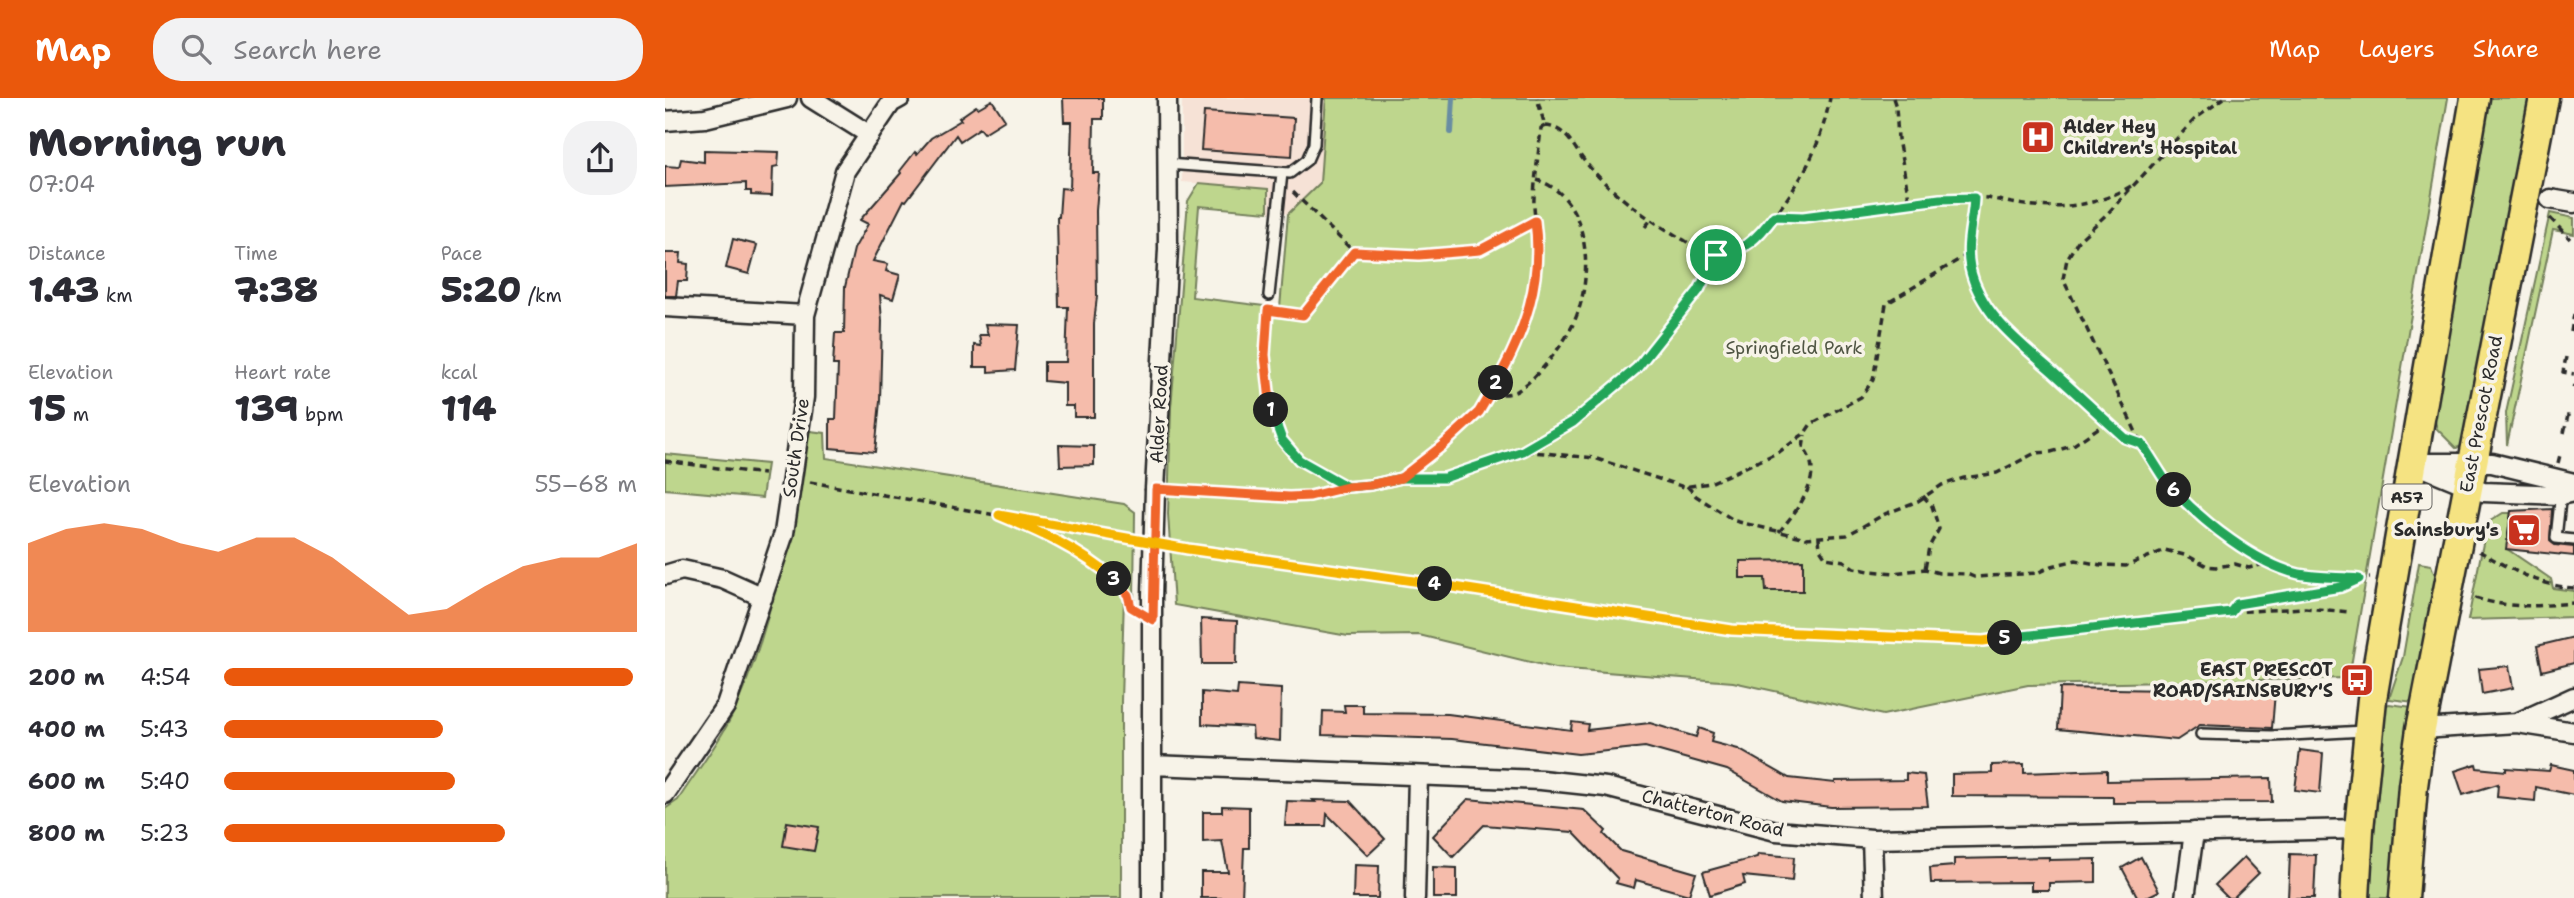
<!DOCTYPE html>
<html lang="en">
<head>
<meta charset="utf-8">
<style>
	body { margin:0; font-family:"Shantell Sans",sans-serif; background:#f2f2f3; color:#2b2b33; height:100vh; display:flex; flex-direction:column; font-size:26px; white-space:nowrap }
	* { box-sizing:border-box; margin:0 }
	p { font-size:23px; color:#7c7c81 }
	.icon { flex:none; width:38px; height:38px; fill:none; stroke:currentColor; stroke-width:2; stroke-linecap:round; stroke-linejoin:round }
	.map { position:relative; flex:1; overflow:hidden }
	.drawer { display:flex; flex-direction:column; background:#fff; width:665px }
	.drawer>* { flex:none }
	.pin { position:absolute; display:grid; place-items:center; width:60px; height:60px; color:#fff; margin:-30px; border:4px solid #fff; border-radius:50%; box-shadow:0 2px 7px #0007 }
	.km { position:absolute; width:35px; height:35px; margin:-18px; border-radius:50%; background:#222; color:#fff; font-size:19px; line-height:35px; text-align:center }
	.round { display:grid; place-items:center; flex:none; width:74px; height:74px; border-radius:28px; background:#f2f2f3 }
	.headline { display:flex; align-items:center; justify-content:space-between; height:119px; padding:0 28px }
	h1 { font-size:38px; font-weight:800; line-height:52px }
	.stats { display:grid; grid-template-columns:repeat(3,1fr); gap:10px; height:119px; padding:7px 28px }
	.stats div { display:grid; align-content:center }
	.stats b { font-size:35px; font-weight:800 }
	.stats small { font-size:19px; font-weight:400 }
	.stats p { font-size:19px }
	.chart { height:196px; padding:14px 28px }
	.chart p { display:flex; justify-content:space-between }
	.chart svg { width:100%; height:126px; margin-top:7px; fill:#ea580c; opacity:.7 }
	ul { padding:0 28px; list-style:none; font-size:23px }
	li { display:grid; grid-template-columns:112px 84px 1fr; align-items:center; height:52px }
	li i { height:18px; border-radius:9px; background:#ea580c }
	header { display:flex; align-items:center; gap:42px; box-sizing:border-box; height:98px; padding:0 35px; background:#ea580c; color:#fff }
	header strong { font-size:33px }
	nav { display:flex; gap:38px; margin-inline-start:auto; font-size:24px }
	.search { width:490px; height:63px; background:#f2f2f3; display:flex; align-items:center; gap:18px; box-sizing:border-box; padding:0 24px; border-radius:28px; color:#7c7c81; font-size:26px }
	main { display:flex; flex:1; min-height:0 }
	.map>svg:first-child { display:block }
	.built { fill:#f6e2d6 }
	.green { fill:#bed68d; stroke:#74805c; stroke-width:2 }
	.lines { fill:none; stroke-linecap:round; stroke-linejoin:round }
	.stream { stroke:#698da2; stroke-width:6 }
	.building { fill:#f5bcab; stroke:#2b2b2b; stroke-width:2 }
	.service-casing { stroke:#2b2b2b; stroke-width:14 }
	.minor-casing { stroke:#2b2b2b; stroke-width:23 }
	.trunk-casing { stroke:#2b2b2b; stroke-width:33 }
	.path { stroke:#2b2b2b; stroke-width:3.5; stroke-dasharray:7 5; stroke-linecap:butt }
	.service { stroke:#f7f3e8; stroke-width:9 }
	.minor { stroke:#f7f3e8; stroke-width:18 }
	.trunk { stroke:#f5e382; stroke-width:28 }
	.minor-bridge-casing { stroke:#2b2b2b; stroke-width:23; stroke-linecap:butt }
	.minor-bridge { stroke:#f7f3e8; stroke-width:18 }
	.split-1-casing { stroke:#fff; stroke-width:14 }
	.split-2-casing { stroke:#fff; stroke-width:14 }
	.split-3-casing { stroke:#fff; stroke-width:14 }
	.split-4-casing { stroke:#fff; stroke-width:14 }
	.split-5-casing { stroke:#fff; stroke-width:14 }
	.split-6-casing { stroke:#fff; stroke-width:14 }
	.split-7-casing { stroke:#fff; stroke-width:14 }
	.split-1 { stroke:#22a559; stroke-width:9 }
	.split-2 { stroke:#f0652b; stroke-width:9 }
	.split-3 { stroke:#f0652b; stroke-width:9 }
	.split-4 { stroke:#f5b400; stroke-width:9 }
	.split-5 { stroke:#f5b400; stroke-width:9 }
	.split-6 { stroke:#22a559; stroke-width:9 }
	.split-7 { stroke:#22a559; stroke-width:9 }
	.labels { text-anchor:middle; stroke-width:7; stroke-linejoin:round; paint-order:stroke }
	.shield { fill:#f7f3e8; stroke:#686764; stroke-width:2 }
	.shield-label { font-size:16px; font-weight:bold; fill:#2b2b2b }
	.poi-label { font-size:18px; font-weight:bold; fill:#2b2b2b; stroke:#f7f3e8; text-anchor:end }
	.park-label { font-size:18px; fill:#505644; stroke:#f7f3e8 }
	.street-label { font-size:18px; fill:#2b2b2b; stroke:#f7f3e8 }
</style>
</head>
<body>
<header>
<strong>Map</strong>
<div class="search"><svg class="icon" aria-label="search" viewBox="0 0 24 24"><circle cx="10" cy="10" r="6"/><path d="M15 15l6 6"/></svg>Search here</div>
<nav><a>Map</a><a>Layers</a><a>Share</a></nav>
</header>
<main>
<section class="drawer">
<div class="headline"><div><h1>Morning run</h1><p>07:04</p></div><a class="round"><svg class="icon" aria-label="share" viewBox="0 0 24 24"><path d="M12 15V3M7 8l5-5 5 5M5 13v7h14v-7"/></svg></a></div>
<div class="stats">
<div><p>Distance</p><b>1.43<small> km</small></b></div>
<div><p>Time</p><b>7:38</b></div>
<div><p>Pace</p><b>5:20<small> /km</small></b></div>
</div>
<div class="stats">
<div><p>Elevation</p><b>15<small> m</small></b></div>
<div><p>Heart rate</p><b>139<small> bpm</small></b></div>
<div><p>kcal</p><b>114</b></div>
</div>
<div class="chart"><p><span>Elevation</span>55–68 m</p>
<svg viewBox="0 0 160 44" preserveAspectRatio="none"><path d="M0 44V13L10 8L20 6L30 8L40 13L50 16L60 11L70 11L80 18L90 28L100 38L110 36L120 28L130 21L140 18L150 18L160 13V44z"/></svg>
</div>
<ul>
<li><b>200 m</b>4:54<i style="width:99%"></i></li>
<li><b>400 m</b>5:43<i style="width:53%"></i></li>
<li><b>600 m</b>5:40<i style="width:56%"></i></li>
<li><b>800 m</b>5:23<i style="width:68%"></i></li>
</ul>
</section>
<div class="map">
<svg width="1909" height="800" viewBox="0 0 1909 800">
	<rect width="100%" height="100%" fill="#f7f3e8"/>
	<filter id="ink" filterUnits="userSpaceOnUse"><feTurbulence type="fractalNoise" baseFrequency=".0143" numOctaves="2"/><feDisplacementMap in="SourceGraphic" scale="14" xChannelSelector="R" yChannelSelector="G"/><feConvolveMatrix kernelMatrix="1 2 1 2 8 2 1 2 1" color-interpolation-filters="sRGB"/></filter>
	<g filter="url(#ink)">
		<path class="built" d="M 517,0 L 661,0 L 655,85 L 623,116 L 603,114 L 603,91 L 517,84 Z"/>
		<path class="green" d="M 661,0 L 1783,0 L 1684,580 L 1363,587 L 1218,617 L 1068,584 L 890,570 L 754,537 L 683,538 L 509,507 L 503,416 L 506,310 L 523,103 L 534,85 L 603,91 L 603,114 L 534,108 L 527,199 L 615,210 L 623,116 L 655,85 Z
			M 1824,0 L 1868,0 L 1797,348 L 1791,350 L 1772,331 L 1769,319 Z
			M 1885,115 L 1909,120 L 1909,136 L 1888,132 L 1842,347 L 1841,315 Z
			M 138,332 L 160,335 L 161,360 L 459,406 L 470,414 L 469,503 L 459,498 L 456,603 L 456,800 L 0,800 L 0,711 L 13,702 C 31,674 57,641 70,611 C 110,523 124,427 138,332 Z
			M 0,356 L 102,366 L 97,400 L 0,391 Z
			M 1838,415 L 1846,415 L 1842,451 L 1886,481 L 1888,490 L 1909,493 L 1909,519 L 1803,522 L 1822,425 Z
			M 1754,465 L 1766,467 L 1769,475 L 1773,476 L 1749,604 L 1724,601 L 1738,559 Z
			M 1724,606 L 1748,609 L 1727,800 L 1703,800 L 1721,608 Z"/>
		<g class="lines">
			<path class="stream" d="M 786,34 L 788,0"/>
		</g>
		<path class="building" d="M 398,0 L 438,0 L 438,21 L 429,21 L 428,75 L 434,75 L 431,113 L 432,198 L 429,226 L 429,319 L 409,319 L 409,308 L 400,308 L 400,285 L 379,283 L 379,264 L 401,264 L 403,209 L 394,209 L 392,119 L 394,119 L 396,90 L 405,91 L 407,24 L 399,24 Z
			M 327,2 L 340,22 L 319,35 L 315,30 L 295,43 L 291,37 L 241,103 L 239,102 L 208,163 L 223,166 L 221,173 L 235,177 L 228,201 L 215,197 L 217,223 L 215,303 L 210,354 L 165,350 L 165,321 L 171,321 L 173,267 L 168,267 L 170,235 L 179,235 L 180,189 L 189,151 L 203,126 L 195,122 L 236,75 L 235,73 L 250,54 L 252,56 L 266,40 L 296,22 L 294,20 L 311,8 L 313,10 Z
			M 539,14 L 629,20 L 627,58 L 536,52 Z
			M 39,52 L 114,54 L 113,68 L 108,69 L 107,98 L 86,97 L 86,93 L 81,93 L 81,85 L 0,89 L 0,68 L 14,69 L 16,61 L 39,64 Z
			M 68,141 L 92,147 L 84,176 L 61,170 Z
			M 0,155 L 16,155 L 15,165 L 23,166 L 22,183 L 13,183 L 11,198 L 0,198 Z
			M 320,226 L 354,227 L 350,272 L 323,274 L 323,269 L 309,269 L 309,247 L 316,248 L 314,237 L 323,237 Z
			M 394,347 L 429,348 L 429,367 L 395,368 Z
			M 1887,411 L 1885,443 L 1890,447 L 1909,449 L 1909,458 L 1841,451 L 1846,413 Z
			M 1138,462 L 1138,493 L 1101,493 L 1100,480 L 1075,480 L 1075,463 Z
			M 536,521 L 572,523 L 571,566 L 537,566 Z
			M 1909,539 L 1909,565 L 1877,573 L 1872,548 Z
			M 1844,568 L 1848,590 L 1817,596 L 1814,571 Z
			M 573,588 L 616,591 L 615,643 L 588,640 L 587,629 L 537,626 L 537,594 L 572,597 Z
			M 1395,590 L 1610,594 L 1607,630 L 1535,627 L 1512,642 L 1393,631 Z
			M 679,607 L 698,607 L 698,615 L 783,616 L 906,632 L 907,624 L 923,626 L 922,632 L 985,625 L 1031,639 L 1034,630 L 1048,635 L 1046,644 L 1073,651 L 1124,680 L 1170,685 L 1170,683 L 1241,682 L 1241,675 L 1259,677 L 1263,708 L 1166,709 L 1117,703 L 1062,672 L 980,649 L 913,656 L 787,641 L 657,637 L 658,613 L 680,614 Z
			M 1635,652 L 1658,655 L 1655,695 L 1630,692 Z
			M 1359,666 L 1359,675 L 1442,672 L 1442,683 L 1606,680 L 1607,704 L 1448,705 L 1448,699 L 1287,698 L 1287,676 L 1327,675 L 1327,667 Z
			M 1811,666 L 1812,670 L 1841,673 L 1841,670 L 1884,673 L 1886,667 L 1909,672 L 1909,697 L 1871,689 L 1870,703 L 1832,699 L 1833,686 L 1798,697 L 1790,673 Z
			M 803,701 L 919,712 L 941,733 L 939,736 L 956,753 L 1031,775 L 1024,797 L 971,782 L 969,790 L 951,785 L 953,781 L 908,734 L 819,727 L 788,759 L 768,738 Z
			M 648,702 L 685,703 L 720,741 L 703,757 L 662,716 L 661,728 L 620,728 L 622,703 L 650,704 Z
			M 557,708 L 584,709 L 584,750 L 579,750 L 577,800 L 536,800 L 536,774 L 563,774 L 557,743 L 538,744 L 538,714 L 557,714 Z
			M 122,724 L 154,729 L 149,753 L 118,748 Z
			M 1093,756 L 1129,759 L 1127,783 L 1078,778 L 1080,786 L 1045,797 L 1038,774 L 1092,759 Z
			M 1625,756 L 1651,757 L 1649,800 L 1623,800 Z
			M 1384,759 L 1384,762 L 1431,761 L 1431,784 L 1384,785 L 1384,792 L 1366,792 L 1366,784 L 1266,785 L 1265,770 L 1289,768 L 1289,761 Z
			M 1476,759 L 1494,793 L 1480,800 L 1473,800 L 1457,770 Z
			M 1579,759 L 1594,775 L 1568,800 L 1563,800 L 1550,787 Z
			M 689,767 L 714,768 L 713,800 L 688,800 Z
			M 768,769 L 792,770 L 792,800 L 768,800 Z"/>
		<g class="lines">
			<g class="service-casing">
				<path id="service" d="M 502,66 L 625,75 L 642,62 L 649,46 L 652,0
					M 604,197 L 617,75
					M 1896,394 L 1891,440 L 1909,442
					M 1536,636 L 1607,638 L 1699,633"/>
			</g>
			<g class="minor-casing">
				<path id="minor" d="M 146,0 L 205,37
					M 0,23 L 40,20 L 122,0
					M 1885,101 L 1909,105
					M 0,209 L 140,217
					M 1748,365 L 1818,394 L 1895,397 L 1909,394
					M 1755,365 L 1827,365 L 1909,385
					M 490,391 L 503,151 L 502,0
					M 0,477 L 17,472 L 58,481 L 98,499
					M 1852,625 L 1909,634
					M 1756,631 L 1852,625 L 1909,599
					M 487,667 L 876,682 L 941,689 L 1111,733 L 1207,741 L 1694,731
					M 0,696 L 61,607 L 119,435 L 139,299 L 140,217 L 180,73 L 226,5 L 235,0
					M 1207,741 L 1209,800
					M 487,800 L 487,497
					M 750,800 L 753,678
					M 1520,800 L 1529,734"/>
			</g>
			<g class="trunk-casing">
				<path id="trunk" d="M 1690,800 L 1694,731 L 1707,601 L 1810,0
					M 1739,800 L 1748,688 L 1756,631 L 1879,0"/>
			</g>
			<path class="path" d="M 1228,0 L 1231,9 L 1233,41 L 1245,106 L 1275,101 L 1309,100
				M 1559,0 L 1530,21 L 1443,115 L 1413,143 L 1402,161 L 1398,181 L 1480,353 C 1493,371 1505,389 1521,404 C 1547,431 1597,468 1635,476 C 1656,480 1683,481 1705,480
				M 880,28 C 903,29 909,52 922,66 C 948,97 984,122 1019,142 C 1027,147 1033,153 1042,156 C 1050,158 1061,158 1068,155 C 1084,149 1098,133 1108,120 C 1139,79 1155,50 1165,0
				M 1466,88 C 1431,109 1392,112 1353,106 C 1338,104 1323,98 1309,100 C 1308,124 1300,145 1305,170 C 1315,216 1355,245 1388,274 C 1412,296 1436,318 1460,340 L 1477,346
				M 628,94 L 689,154
				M 1109,118 L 1138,119 L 1245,106
				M 1885,120 L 1905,141
				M 980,129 L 985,123
				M 603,213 L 638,217 L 689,154 L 754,157 L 815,152 L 870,123
				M 603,213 C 600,260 593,329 635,362 C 649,373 667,380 682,389
				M 1906,234 L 1909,216
				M 1901,259 L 1898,274 L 1909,276
				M 1908,290 L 1909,287
				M 826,293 C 833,297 845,297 852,293 C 870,282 895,251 905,232 C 930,188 929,100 872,82
				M 1899,335 L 1904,313
				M 860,352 C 876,342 892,334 907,325 C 965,288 1024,219 1051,157
				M 0,363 L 99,376
				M 1893,365 L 1895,357
				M 737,379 C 760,360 798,337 815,313 C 845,272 872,204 874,153 C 874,136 868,118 869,100 C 870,77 874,53 876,30 L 880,28 L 872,0
				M 145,384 L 472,442
				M 1022,388 L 1031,398 L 1070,423 L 1141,440 L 1182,437 L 1220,416 L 1253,403 L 1277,387 L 1299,380 L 1332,375 L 1370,355 L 1386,354 L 1407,348 L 1442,324
				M 507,392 L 624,399 L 645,398 L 682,389 L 705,387 L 736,380 L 779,380 L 858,353 L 929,360 L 1019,389 L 1045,385 L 1114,354 L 1140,335 L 1146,326 L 1196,299 L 1208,282 L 1221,206 L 1303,156
				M 1258,398 L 1267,408 L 1274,431 L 1264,449 L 1260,471
				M 342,420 C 378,435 458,468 466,509 L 468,510
				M 1763,430 L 1771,431 L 1770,434
				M 1114,434 C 1132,412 1162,377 1138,350 L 1140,337
				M 1154,440 L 1155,451 L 1161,460 L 1179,463 L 1189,470 L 1204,473 L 1229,475 L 1260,471 L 1274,475 L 1302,476 L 1309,479 L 1372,475 L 1387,468 L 1411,462 L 1436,467 L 1461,468 L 1500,452 L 1523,458 L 1542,468 L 1551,469 L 1570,466 L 1584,470 L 1603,465
				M 507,448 L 814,492 L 1067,532 L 1318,543 L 1566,514 L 1640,510 L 1685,514
				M 1814,453 C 1843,470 1875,488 1909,490
				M 1810,500 C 1847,511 1871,508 1909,505
				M 1567,514 L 1572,507 L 1676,490 L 1692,482"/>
			<use href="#service" class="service"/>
			<use href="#minor" class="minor"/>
			<use href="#trunk" class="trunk"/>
			<g class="minor-bridge-casing">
				<path id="minor-bridge" d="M 487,497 L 490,391"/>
			</g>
			<use href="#minor-bridge" class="minor-bridge"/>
		</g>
	</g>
	<g class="lines" filter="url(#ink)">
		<g class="split-1-casing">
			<path id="split-1" d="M 606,312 L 617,342 L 634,362 L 682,389 L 705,387 L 736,380 L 779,380 L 858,353 L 908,324 L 972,270 L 1034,192 L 1051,157"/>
		</g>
		<g class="split-2-casing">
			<path id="split-2" d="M 606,312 L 600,257 L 603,212 L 638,217 L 689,154 L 754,157 L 815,152 L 870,123 C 878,182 860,234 831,285"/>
		</g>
		<g class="split-3-casing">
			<path id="split-3" d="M 449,481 L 463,497 L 466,509 L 488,522 L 491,391 L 624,399 L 645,398 L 682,389 L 705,387 L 736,380 L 777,348 L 814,314 L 831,285"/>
		</g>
		<g class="split-4-casing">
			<path id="split-4" d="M 449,481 C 416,452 375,434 334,417 L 523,451 L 770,486"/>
		</g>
		<g class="split-5-casing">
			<path id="split-5" d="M 770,486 L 1067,532 L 1318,543 L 1340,540"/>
		</g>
		<g class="split-6-casing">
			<path id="split-6" d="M 1340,540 L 1566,514 L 1572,506 L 1676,489 L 1694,481 C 1675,479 1653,480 1634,476 C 1591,466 1538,424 1509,392"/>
		</g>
		<g class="split-7-casing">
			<path id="split-7" d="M 1051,157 C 1077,157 1095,137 1109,118 L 1138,119 L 1275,101 L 1309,100 C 1308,124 1300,145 1305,170 C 1315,216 1355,245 1388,274 C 1412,296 1436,318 1460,340 L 1477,346 L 1498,379 L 1509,392"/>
		</g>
		<use href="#split-1" class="split-1"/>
		<use href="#split-2" class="split-2"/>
		<use href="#split-3" class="split-3"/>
		<use href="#split-4" class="split-4"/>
		<use href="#split-5" class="split-5"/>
		<use href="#split-6" class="split-6"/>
		<use href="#split-7" class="split-7"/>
	</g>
	<defs>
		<g id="hospital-square" transform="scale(1.75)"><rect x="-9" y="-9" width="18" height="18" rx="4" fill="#c8321e" stroke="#f7f3e8"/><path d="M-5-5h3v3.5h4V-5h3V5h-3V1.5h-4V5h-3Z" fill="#fff"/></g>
		<g id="supermarket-square" transform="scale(1.75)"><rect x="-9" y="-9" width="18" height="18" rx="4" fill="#c8321e" stroke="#f7f3e8"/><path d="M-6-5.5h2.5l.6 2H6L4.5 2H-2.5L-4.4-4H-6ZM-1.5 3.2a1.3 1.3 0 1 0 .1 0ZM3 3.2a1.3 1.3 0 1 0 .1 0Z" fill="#fff"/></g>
		<g id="bus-square" transform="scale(1.75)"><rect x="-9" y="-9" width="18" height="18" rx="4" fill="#c8321e" stroke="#f7f3e8"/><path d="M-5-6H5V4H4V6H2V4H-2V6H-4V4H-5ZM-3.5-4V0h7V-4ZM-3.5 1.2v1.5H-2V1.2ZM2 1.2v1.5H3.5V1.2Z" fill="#fff"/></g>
	</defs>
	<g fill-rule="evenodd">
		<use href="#hospital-square" x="1373" y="39"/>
		<use href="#supermarket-square" x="1859" y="432"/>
		<use href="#bus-square" x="1692" y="582"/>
	</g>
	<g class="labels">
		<rect class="shield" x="1717.5" y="386.5" width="49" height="25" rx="5"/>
		<g class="shield-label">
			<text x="1742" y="405">A57</text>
		</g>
		<g class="poi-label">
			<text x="1398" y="35" text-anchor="start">Alder Hey<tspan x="1398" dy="21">Children's Hospital</tspan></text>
			<text x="1834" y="438">Sainsbury's</text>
			<text x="1668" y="578">EAST PRESCOT<tspan x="1668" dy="21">ROAD/SAINSBURY'S</tspan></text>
		</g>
		<g class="park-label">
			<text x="1129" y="256">Springfield Park</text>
		</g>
		<g class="street-label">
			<text transform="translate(494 316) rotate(-87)" y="6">Alder Road</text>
			<text transform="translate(1816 316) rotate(-79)" y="6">East Prescot Road</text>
			<text transform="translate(131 350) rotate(-82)" y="6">South Drive</text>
			<text transform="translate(1048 715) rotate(14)" y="6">Chatterton Road</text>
		</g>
	</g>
</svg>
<div class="pin" style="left:1051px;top:157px;background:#1e9e55"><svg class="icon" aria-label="arrive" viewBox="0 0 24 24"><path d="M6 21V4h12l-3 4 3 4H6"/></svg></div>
<b class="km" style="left:606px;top:312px">1</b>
<b class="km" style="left:831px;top:285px">2</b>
<b class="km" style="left:449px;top:481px">3</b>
<b class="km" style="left:770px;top:486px">4</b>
<b class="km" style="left:1340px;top:540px">5</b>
<b class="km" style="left:1509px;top:392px">6</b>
</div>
</main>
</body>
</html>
